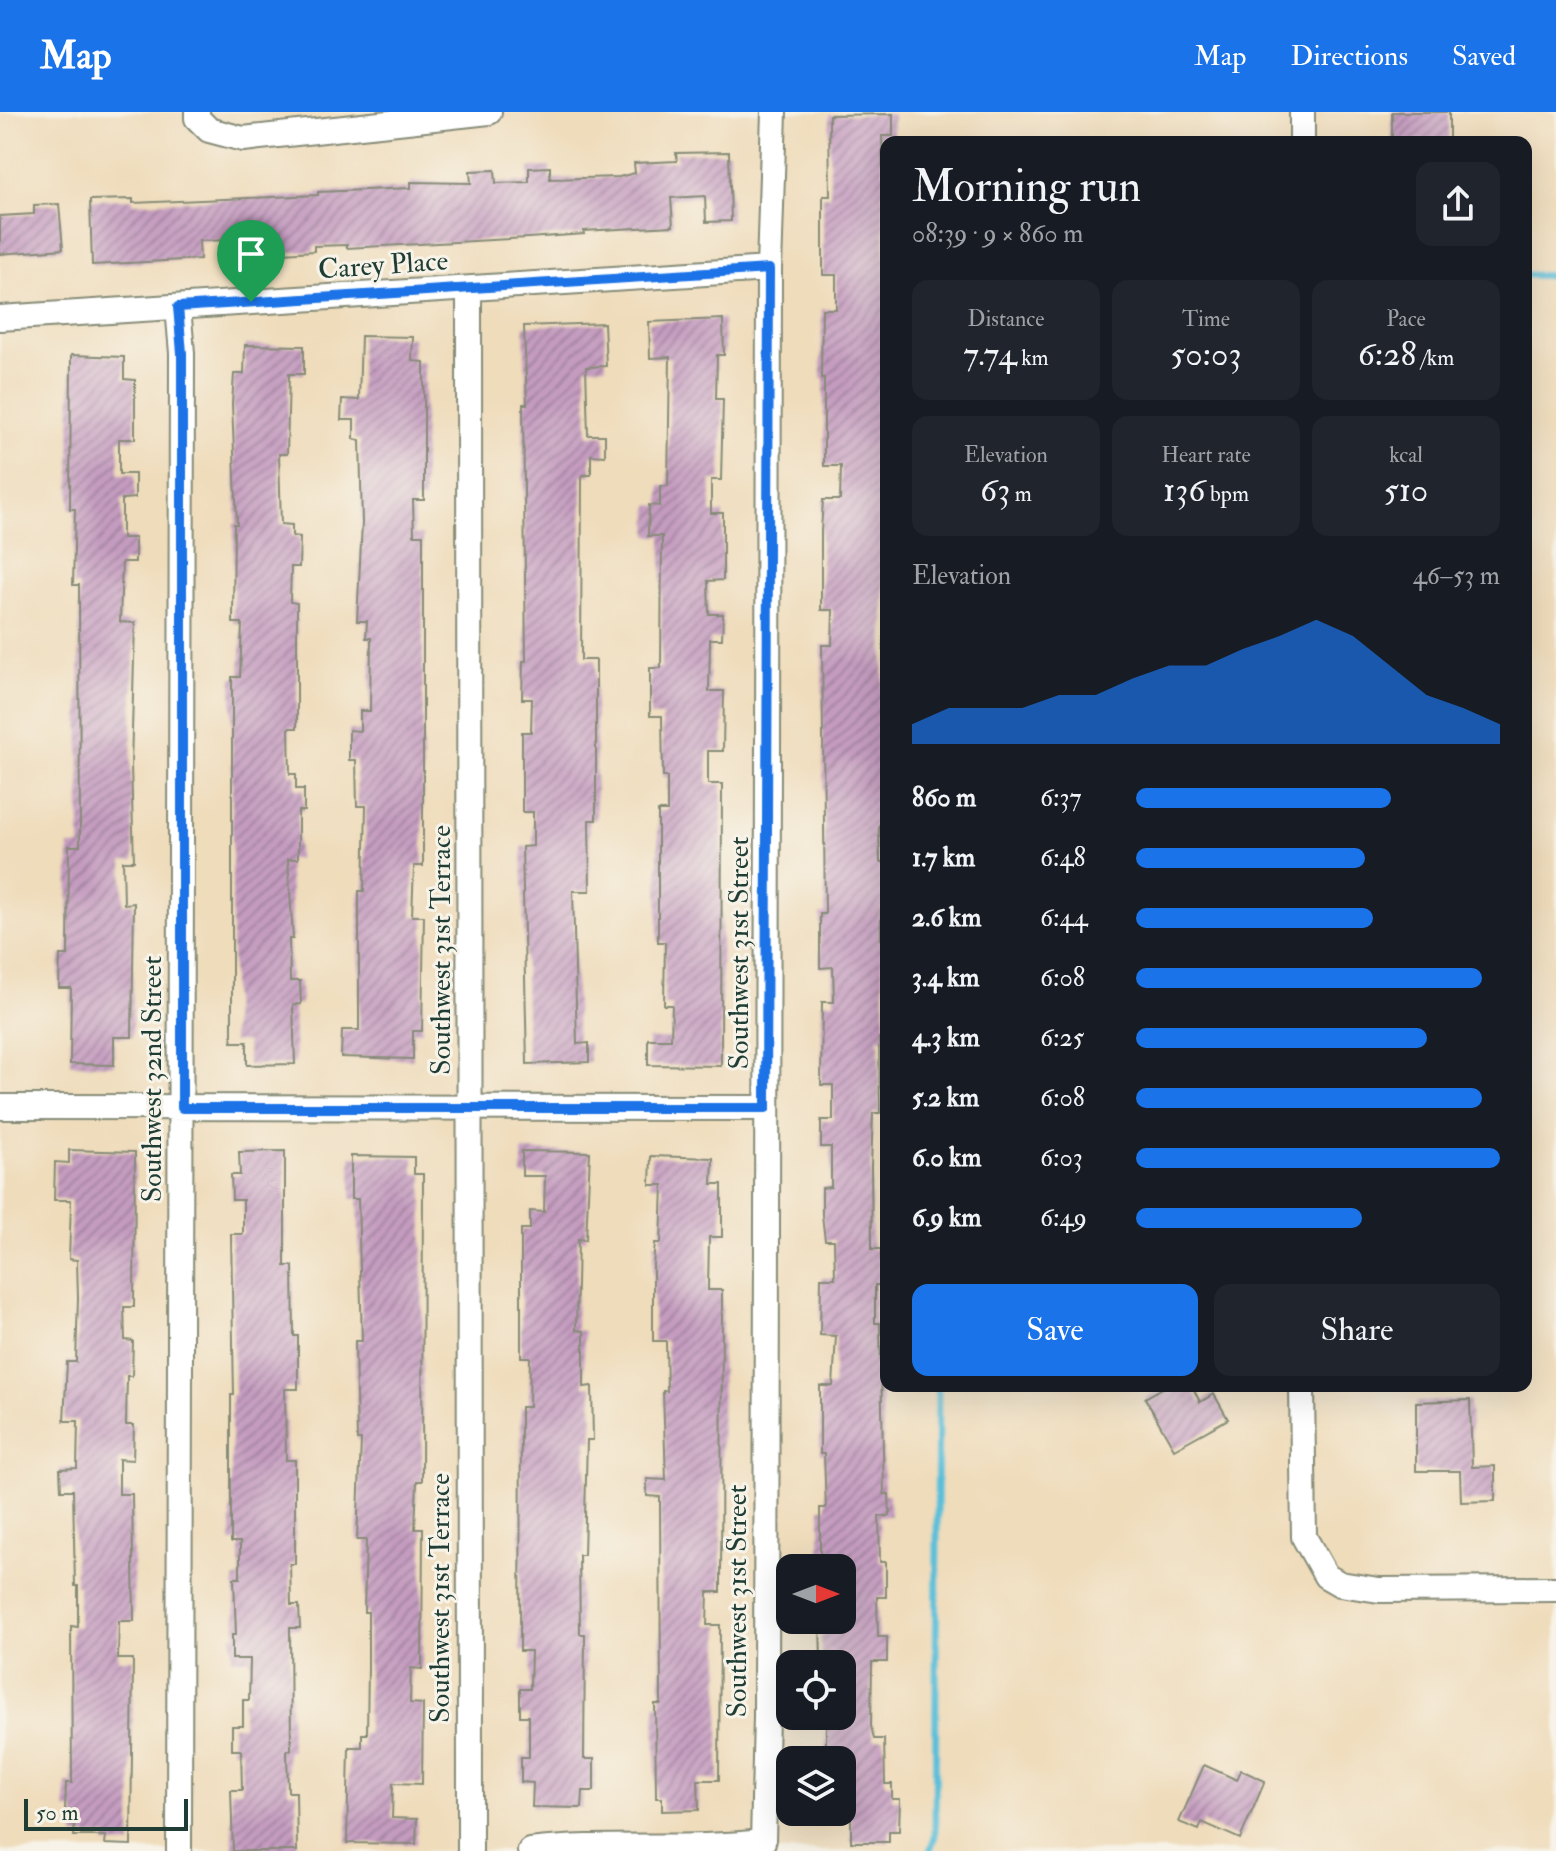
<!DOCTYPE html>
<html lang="en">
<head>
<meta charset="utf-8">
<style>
	body { margin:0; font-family:"IM FELL Double Pica",serif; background:#20242c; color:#f1f3f6; height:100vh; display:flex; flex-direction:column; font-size:30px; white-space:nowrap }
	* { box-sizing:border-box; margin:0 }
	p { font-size:26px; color:#9ea1a6 }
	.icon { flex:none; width:44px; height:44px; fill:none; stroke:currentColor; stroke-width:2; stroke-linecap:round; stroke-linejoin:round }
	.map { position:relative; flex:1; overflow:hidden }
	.details { position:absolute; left:880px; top:24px; width:652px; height:1256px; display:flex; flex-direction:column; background:#171b24; border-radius:16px; box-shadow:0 8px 32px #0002 }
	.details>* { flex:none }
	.needle { width:52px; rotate:90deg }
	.tools { position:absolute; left:776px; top:1442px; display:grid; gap:16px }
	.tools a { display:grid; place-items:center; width:80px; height:80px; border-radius:16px; background:#171b24; box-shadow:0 8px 32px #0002; font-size:40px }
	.scale { position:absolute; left:24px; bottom:20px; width:164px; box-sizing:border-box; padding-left:8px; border:4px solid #1f3d34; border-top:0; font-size:22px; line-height:28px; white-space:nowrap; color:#1f3d34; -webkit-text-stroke:6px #f7f3e8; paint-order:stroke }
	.pin { position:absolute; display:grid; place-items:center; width:68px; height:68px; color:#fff; margin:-82px -34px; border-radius:50% 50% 50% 0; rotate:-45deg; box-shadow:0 0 8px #0007 }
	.pin .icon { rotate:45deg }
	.round { display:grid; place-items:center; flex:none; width:84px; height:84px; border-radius:16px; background:#20242c }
	.summary { display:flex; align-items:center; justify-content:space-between; height:136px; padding:0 32px }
	h1 { font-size:44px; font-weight:600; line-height:60px }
	.metrics { display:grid; grid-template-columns:repeat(3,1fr); gap:12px; height:136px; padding:8px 32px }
	.metrics div { display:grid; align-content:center; border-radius:16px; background:#20242c; text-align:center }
	.metrics b { font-size:34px; font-weight:600 }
	.metrics small { font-size:22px; font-weight:400 }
	.metrics p { font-size:22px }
	.chart { height:224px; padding:16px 32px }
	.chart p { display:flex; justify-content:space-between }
	.chart svg { width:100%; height:144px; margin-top:8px; fill:#1a73e8; opacity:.7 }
	.action { display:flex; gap:16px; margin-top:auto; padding:16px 32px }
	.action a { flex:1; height:92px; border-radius:16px; background:#1a73e8; color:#fff; font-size:32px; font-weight:600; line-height:92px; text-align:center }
	.action a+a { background:#20242c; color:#f1f3f6 }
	ul { padding:0 32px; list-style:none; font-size:26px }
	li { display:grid; grid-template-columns:128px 96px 1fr; align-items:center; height:60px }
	li i { height:20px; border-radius:10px; background:#1a73e8 }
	header { display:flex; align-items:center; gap:48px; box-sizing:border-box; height:112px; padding:0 40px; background:#1a73e8; color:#fff }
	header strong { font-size:38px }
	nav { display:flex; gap:44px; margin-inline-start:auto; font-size:28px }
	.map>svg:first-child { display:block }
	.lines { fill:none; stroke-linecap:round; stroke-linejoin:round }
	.stream { stroke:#5abfd8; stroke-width:7 }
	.building { fill:url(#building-hatch) }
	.minor-casing { stroke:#878c78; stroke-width:28 }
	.minor { stroke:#fff; stroke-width:24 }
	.route-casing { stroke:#fff; stroke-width:16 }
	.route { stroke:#1a73e8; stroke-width:10 }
	.labels { text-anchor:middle; stroke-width:6; stroke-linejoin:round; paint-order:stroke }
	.street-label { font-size:28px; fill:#1f3d34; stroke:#f7f3e8 }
</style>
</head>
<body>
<header>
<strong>Map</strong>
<nav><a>Map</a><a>Directions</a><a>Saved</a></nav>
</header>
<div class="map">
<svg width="1556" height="1739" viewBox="0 0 1556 1739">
	<defs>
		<pattern id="building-hatch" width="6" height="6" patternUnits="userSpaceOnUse" patternTransform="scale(2)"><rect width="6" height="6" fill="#c59cc0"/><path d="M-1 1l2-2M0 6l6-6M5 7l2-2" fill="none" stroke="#9f809d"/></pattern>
	</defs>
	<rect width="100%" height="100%" fill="#f7f3e8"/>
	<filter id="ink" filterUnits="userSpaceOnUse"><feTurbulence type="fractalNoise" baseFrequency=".0125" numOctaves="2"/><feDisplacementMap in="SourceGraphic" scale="16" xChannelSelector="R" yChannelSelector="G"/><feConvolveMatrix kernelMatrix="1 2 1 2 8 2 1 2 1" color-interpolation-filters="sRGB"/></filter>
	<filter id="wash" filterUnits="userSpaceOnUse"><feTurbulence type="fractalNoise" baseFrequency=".006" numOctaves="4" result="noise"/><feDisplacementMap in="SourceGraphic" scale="32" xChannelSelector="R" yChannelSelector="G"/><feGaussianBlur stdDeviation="1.8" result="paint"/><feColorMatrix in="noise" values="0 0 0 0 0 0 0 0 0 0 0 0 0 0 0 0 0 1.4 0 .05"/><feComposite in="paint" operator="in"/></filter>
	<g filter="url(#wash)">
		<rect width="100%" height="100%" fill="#efdcbb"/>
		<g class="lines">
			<path class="stream" d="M 1526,163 L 1556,164
				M 930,1739 L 935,1724 L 938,1274"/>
		</g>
		<g id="blocks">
			<path class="building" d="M 1392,0 L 1449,0 L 1449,27 L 1392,30 Z
				M 893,2 L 893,24 L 882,24 L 883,60 L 886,60 L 886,77 L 883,77 L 886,164 L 883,246 L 886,330 L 883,588 L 886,697 L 885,713 L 879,713 L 880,750 L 885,750 L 886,778 L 886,796 L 881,796 L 881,827 L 886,926 L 879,926 L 880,1001 L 873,1001 L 871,1054 L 872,1137 L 881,1137 L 881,1173 L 875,1173 L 875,1211 L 880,1211 L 884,1382 L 889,1382 L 890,1404 L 879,1404 L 880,1450 L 886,1450 L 886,1485 L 877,1485 L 878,1525 L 887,1525 L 887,1550 L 872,1550 L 871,1614 L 874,1627 L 884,1627 L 885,1672 L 892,1672 L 892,1687 L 900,1687 L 899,1719 L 889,1719 L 889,1730 L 851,1730 L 851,1705 L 842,1705 L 842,1648 L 826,1648 L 826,1604 L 842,1604 L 842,1551 L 821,1551 L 820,1508 L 842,1508 L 842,1456 L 820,1456 L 820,1396 L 826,1396 L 824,1342 L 820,1342 L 820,1274 L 833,1274 L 836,1224 L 820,1223 L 821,1166 L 835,1166 L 834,1128 L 825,1128 L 822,1103 L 822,1076 L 831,1075 L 831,1035 L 821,1035 L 821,1008 L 833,1008 L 833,973 L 821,973 L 822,890 L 834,890 L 833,855 L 820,856 L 820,802 L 825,802 L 822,533 L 832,533 L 833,498 L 821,498 L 821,419 L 823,388 L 840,388 L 841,354 L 824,354 L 824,266 L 821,266 L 822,197 L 836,197 L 836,163 L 823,163 L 823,84 L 830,84 L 829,3 Z
				M 729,40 L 731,109 L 706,110 L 705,84 L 671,86 L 673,114 L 583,119 L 584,122 L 528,126 L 347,136 L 347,133 L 314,134 L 314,139 L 233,144 L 232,128 L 199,129 L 200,147 L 92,153 L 90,88 L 133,87 L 133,91 L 318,83 L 318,80 L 411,76 L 411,70 L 471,71 L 470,59 L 495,58 L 496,71 L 529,70 L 529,56 L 550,55 L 550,67 L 619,65 L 635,61 L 634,51 L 677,49 L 676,41 Z
				M 59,92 L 63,137 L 0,142 L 0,104 L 34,102 L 34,93 Z
				M 723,207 L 724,243 L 717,243 L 716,287 L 723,287 L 721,368 L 711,368 L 711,401 L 723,401 L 723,468 L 708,469 L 709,502 L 723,502 L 722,527 L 710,527 L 709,579 L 724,579 L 723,639 L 708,639 L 708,672 L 722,672 L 721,954 L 648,953 L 648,927 L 671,927 L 672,893 L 664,893 L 665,830 L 658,830 L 658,699 L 667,699 L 667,665 L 663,665 L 662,604 L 650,604 L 650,556 L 661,556 L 662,424 L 648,424 L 649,393 L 660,394 L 660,374 L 668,374 L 670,245 L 650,246 L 649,210 Z
				M 604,211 L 606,254 L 586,255 L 588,323 L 605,323 L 605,344 L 591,343 L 591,363 L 582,363 L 581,548 L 596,548 L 596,708 L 589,708 L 590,779 L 573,779 L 577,932 L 589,931 L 589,950 L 527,952 L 522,735 L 533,734 L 533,700 L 522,700 L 522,620 L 531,620 L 532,587 L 522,587 L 523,549 L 526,549 L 523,292 L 527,292 L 524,214 Z
				M 361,224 L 413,225 L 412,249 L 424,250 L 424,388 L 413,388 L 414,423 L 423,423 L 423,754 L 414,754 L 412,804 L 424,804 L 422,919 L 413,919 L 413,947 L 341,945 L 342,918 L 359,918 L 359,779 L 364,779 L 366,694 L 357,694 L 356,648 L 349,648 L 349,618 L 360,619 L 360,599 L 370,599 L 371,526 L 366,526 L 367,509 L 357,509 L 362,411 L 360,328 L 354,327 L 354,308 L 341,308 L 342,287 L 359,288 Z
				M 245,233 L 304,234 L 304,262 L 289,262 L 287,342 L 279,342 L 281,412 L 292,413 L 292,424 L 300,425 L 299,455 L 291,455 L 290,490 L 297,491 L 297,616 L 289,616 L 290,662 L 296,662 L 296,677 L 304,677 L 304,699 L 298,699 L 298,747 L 288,747 L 293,827 L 289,827 L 290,869 L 300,869 L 301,892 L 293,893 L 295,952 L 247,953 L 247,930 L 232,930 L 232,565 L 240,565 L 242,511 L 233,511 L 234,412 L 237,412 L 232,292 L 234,262 L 244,262 Z
				M 71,243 L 124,245 L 124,267 L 135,268 L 135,327 L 119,327 L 119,362 L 135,362 L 135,386 L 122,387 L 122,426 L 135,426 L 135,450 L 122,450 L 120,510 L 135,511 L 131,654 L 134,749 L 123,749 L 124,792 L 134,791 L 132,925 L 114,925 L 114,953 L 70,952 L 71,876 L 59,876 L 60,843 L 68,843 L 69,734 L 80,734 L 79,473 L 73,473 L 75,397 L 70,397 Z
				M 69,1038 L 135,1040 L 134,1195 L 124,1195 L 125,1228 L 133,1229 L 132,1264 L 127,1264 L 126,1313 L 134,1313 L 133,1348 L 119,1347 L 119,1382 L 132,1382 L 134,1509 L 119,1509 L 118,1547 L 133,1547 L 131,1733 L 105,1732 L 106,1724 L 74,1724 L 75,1698 L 65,1698 L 66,1671 L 72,1671 L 71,1514 L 78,1515 L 78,1474 L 75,1474 L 73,1378 L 61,1378 L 60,1357 L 77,1356 L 78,1309 L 64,1309 L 67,1250 L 76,1250 L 78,1186 L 77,1148 L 69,1147 L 71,1092 L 70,1088 L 54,1088 L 55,1050 L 69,1051 Z
				M 285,1039 L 285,1154 L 293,1154 L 294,1224 L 298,1224 L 298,1277 L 285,1277 L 286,1348 L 295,1348 L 295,1452 L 290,1452 L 291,1493 L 299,1493 L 300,1516 L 290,1516 L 291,1638 L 287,1638 L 288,1680 L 296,1680 L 297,1739 L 233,1739 L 231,1678 L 242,1678 L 241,1638 L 232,1638 L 232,1614 L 243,1614 L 243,1588 L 249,1588 L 250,1547 L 232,1547 L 232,1523 L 236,1523 L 234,1466 L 240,1466 L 240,1430 L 231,1430 L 231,1283 L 234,1283 L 231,1122 L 243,1122 L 243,1088 L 232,1088 L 231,1063 L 240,1063 L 239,1040 Z
				M 522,1039 L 590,1040 L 586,1128 L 578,1127 L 576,1218 L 584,1219 L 584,1275 L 592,1274 L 593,1328 L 587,1328 L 584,1443 L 579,1443 L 580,1522 L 585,1522 L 584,1647 L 594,1647 L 594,1679 L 583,1679 L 582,1696 L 532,1695 L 533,1671 L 521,1670 L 521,1645 L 529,1645 L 529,1604 L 520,1604 L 520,1577 L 530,1577 L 531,1539 L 520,1539 L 521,1295 L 529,1295 L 530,1245 L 521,1245 L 521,1117 L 530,1117 L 530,1099 L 544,1100 L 545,1064 L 522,1064 Z
				M 351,1044 L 414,1045 L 414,1062 L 423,1062 L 422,1369 L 417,1369 L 415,1417 L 423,1417 L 422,1557 L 411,1556 L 410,1591 L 423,1592 L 422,1672 L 393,1671 L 392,1706 L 417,1707 L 416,1732 L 347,1731 L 349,1635 L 362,1635 L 362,1622 L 367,1622 L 368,1555 L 368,1500 L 364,1500 L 366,1428 L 357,1428 L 361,1328 L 357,1328 L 355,1229 L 362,1229 L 358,1087 L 351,1087 Z
				M 651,1044 L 713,1046 L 712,1072 L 722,1072 L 722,1125 L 709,1125 L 708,1178 L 722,1178 L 721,1480 L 708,1480 L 707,1513 L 720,1513 L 719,1668 L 698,1668 L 699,1698 L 662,1699 L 662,1686 L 656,1686 L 655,1592 L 661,1592 L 660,1385 L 647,1384 L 647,1367 L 666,1368 L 663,1279 L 667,1279 L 666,1229 L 653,1229 L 653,1153 L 655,1131 L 661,1131 L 663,1073 L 650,1073 Z
				M 1166,1274 L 1192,1274 L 1200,1290 L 1214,1282 L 1228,1307 L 1174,1337 L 1145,1286 Z
				M 1470,1288 L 1472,1355 L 1495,1354 L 1495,1389 L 1461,1390 L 1460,1359 L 1416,1359 L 1416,1290 Z
				M 1204,1653 L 1237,1668 L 1241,1658 L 1265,1669 L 1240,1727 L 1202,1710 L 1199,1718 L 1179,1710 Z"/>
		</g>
	</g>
	<g filter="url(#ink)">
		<use href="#blocks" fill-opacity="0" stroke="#878c78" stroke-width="2"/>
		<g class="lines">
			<g class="minor-casing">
				<path id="minor" d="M 197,0 L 197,6 L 209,18 L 243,27 L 489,0
					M 1302,30 L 1302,0
					M 469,177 L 470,1739
					M 178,195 L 182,241 L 179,1739
					M 0,206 L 769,157
					M 0,995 L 766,996
					M 1302,1274 L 1304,1425 L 1326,1464 L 1340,1472 L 1379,1478 L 1556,1477
					M 530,1739 C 607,1730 685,1739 763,1730 L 766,1604 L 769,157 L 774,0"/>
			</g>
			<use href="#minor" class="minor"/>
		</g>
	</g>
	<g class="lines" filter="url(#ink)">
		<g class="route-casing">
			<path id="route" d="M 769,157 L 766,996 L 182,996 L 182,241 L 178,195 Z"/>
		</g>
		<use href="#route" class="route"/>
	</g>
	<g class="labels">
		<g class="street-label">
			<text transform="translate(383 152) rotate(-4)" y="10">Carey Place</text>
			<text transform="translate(440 838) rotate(-90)" y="10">Southwest 31st Terrace</text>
			<text transform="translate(738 841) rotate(-90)" y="10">Southwest 31st Street</text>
			<text transform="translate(151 967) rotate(-90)" y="10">Southwest 32nd Street</text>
			<text transform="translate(439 1486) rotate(-90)" y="10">Southwest 31st Terrace</text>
			<text transform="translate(736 1489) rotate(-90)" y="10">Southwest 31st Street</text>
		</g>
	</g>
</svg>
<div class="tools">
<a><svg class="needle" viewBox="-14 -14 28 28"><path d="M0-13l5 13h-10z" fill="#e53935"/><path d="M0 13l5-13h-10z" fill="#9ea1a6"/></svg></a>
<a><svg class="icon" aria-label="locate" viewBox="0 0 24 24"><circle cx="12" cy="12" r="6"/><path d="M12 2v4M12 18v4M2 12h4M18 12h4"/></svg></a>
<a><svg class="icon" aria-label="layers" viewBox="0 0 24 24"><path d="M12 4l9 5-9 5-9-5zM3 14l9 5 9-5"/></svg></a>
</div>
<div class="scale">50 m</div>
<div class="pin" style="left:251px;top:190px;background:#1e9e55"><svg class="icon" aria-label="arrive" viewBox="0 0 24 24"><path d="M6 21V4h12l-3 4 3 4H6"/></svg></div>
<section class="details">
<div class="summary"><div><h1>Morning run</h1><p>08:39 · 9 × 860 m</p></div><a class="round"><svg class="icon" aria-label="share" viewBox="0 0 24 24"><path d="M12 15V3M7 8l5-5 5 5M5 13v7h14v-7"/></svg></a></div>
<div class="metrics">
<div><p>Distance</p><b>7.74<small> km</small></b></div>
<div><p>Time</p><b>50:03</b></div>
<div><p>Pace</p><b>6:28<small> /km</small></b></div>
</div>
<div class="metrics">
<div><p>Elevation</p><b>63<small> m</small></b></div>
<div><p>Heart rate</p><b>136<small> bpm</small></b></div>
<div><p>kcal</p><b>510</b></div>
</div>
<div class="chart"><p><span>Elevation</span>46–53 m</p>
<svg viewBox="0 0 160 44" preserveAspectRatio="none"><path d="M0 44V38L10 33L20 33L30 33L40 29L50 29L60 24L70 20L80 20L90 15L100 11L110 6L120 11L130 20L140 29L150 33L160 38V44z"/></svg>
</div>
<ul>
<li><b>860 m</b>6:37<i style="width:70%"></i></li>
<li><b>1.7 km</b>6:48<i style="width:63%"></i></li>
<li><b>2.6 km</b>6:44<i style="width:65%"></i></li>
<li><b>3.4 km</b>6:08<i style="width:95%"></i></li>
<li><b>4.3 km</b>6:25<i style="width:80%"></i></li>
<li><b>5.2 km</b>6:08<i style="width:95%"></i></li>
<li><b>6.0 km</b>6:03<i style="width:100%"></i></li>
<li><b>6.9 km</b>6:49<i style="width:62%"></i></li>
</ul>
<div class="action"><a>Save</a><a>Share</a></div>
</section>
</div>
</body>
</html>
